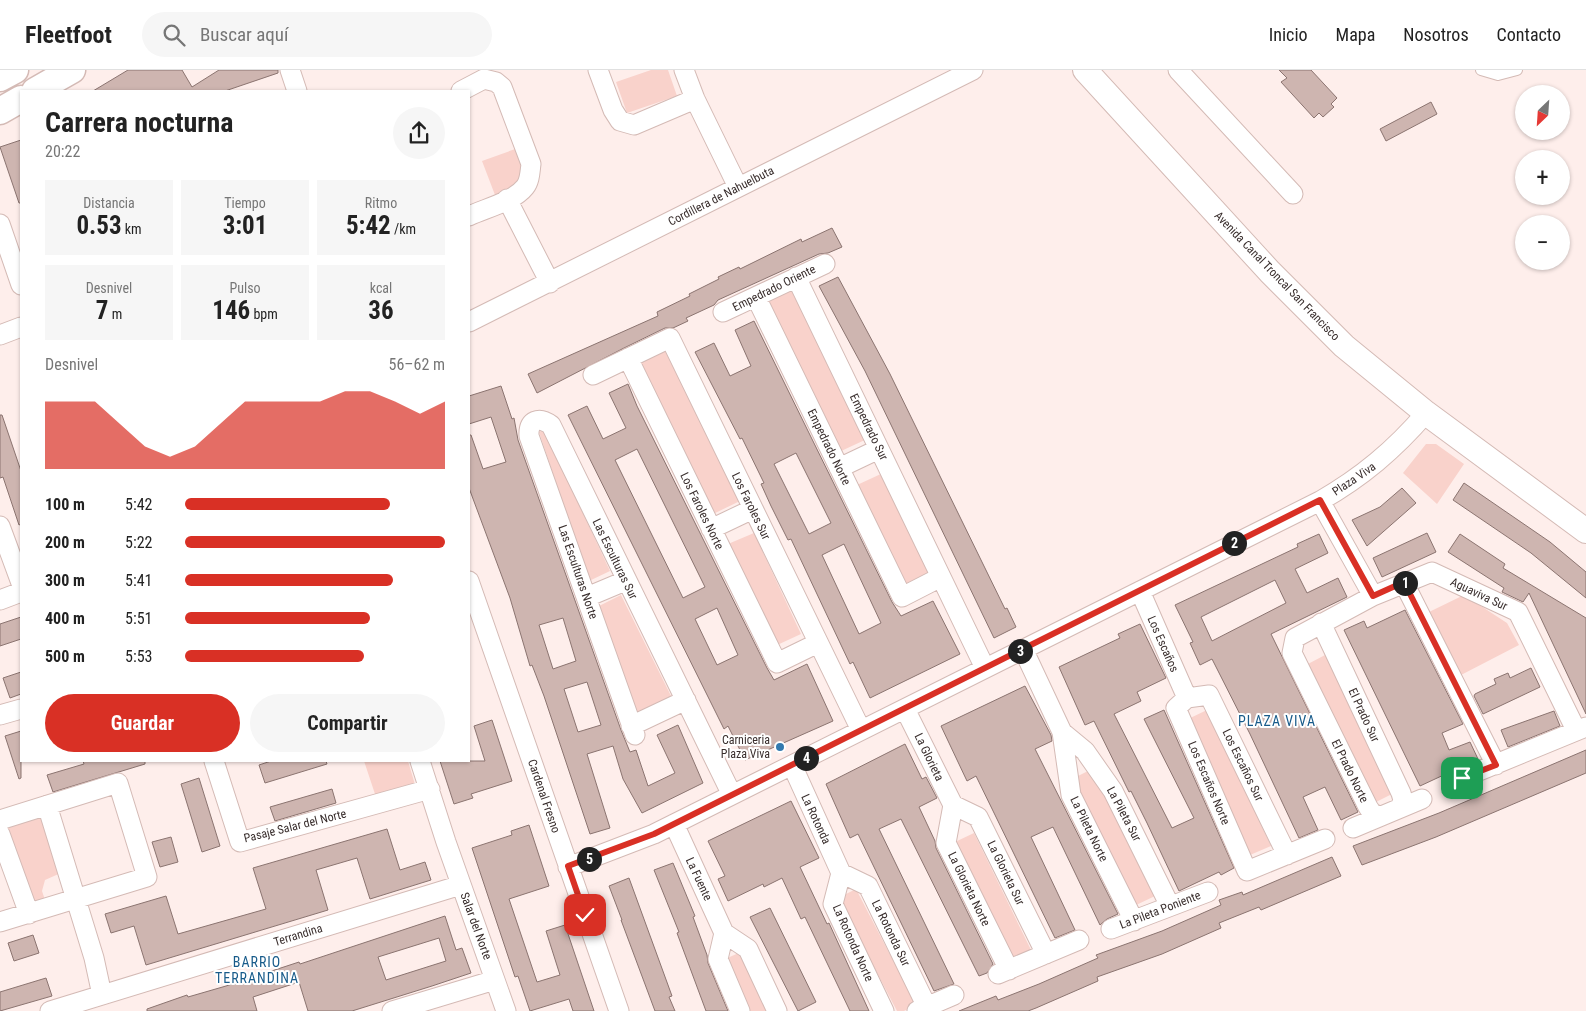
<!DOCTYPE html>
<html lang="es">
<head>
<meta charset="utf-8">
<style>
	body { margin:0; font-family:"Roboto Condensed",sans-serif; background:#f6f6f6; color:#222; height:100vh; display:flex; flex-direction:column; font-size:19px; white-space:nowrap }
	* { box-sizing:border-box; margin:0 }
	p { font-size:16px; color:#767676 }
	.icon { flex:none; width:28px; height:28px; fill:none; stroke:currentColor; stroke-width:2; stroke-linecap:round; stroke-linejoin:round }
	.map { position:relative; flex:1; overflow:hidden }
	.sheet { position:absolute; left:20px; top:20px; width:450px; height:672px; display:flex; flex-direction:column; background:#fff; border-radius:0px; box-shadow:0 1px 4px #0004 }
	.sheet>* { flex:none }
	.needle { width:32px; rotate:205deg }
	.controls { position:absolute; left:1515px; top:15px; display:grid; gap:10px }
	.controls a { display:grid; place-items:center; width:55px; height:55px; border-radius:50%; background:#fff; box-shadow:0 1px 4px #0004; font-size:25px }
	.pin { position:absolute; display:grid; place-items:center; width:42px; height:42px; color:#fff; margin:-21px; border-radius:10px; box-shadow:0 2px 8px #0006 }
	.km { position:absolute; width:25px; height:25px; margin:-12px; border-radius:50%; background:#222; color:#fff; font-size:14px; line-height:25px; text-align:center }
	.round { display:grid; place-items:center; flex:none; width:52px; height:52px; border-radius:26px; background:#f6f6f6 }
	.overview { display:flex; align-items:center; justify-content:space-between; height:85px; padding:0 25px }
	h1 { font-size:28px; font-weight:700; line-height:38px }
	.metrics { display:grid; grid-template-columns:repeat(3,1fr); gap:8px; height:85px; padding:5px 25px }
	.metrics div { display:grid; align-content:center; border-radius:0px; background:#f6f6f6; text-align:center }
	.metrics b { font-size:25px; font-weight:700 }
	.metrics small { font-size:14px; font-weight:400 }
	.metrics p { font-size:14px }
	.chart { height:140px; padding:10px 25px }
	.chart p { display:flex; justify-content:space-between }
	.chart svg { width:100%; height:90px; margin-top:5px; fill:#d93025; opacity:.7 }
	.button { display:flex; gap:10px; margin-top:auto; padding:10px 25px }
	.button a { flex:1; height:58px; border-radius:30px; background:#d93025; color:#fff; font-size:20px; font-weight:700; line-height:58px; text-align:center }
	.button a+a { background:#f6f6f6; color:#222 }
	ul { padding:0 25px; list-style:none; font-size:16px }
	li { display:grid; grid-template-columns:80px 60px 1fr; align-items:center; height:38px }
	li i { height:12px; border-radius:6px; background:#d93025 }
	header { display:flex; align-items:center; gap:30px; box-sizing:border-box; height:70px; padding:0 25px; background:#fff; border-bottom:1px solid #e0e0e0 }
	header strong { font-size:24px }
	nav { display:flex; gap:28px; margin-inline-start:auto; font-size:18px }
	.search { width:350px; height:45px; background:#f6f6f6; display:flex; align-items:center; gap:12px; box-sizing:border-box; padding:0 18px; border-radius:28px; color:#767676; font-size:19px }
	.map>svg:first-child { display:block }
	.green { fill:#f9d2cb }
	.building { fill:#ceb5b0; stroke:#8b7470; fill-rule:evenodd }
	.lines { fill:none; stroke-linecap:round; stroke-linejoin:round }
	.service-casing { stroke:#d4bab5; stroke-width:12 }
	.minor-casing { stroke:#d4bab5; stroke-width:21 }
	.tertiary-casing { stroke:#d4bab5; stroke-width:26 }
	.secondary-casing { stroke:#d4bab5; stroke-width:29 }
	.service { stroke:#fff; stroke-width:10 }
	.minor { stroke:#fff; stroke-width:19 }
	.tertiary { stroke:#fff; stroke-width:24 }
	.secondary { stroke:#fff; stroke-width:26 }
	.route-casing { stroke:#fff; stroke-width:10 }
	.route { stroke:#d93025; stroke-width:6 }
	.poi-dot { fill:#337aaf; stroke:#fff; stroke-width:2 }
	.labels { text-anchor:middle; stroke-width:4; stroke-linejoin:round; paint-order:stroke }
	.street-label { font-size:12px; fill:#392e2d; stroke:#fff }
	.poi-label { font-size:12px; fill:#392e2d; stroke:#fff; text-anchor:end }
	.neighbourhood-label { font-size:14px; letter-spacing:1px; fill:#185b8a; stroke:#fff }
</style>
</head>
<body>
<header>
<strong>Fleetfoot</strong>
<div class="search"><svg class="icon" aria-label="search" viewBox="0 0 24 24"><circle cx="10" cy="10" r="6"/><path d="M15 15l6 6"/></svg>Buscar aquí</div>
<nav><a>Inicio</a><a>Mapa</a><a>Nosotros</a><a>Contacto</a></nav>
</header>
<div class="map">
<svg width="1586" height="941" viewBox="0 0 1586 941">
	<rect width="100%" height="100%" fill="#feeeeb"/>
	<path class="green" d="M 651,0 L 668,0 L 677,26 L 627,43 L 616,12 Z
		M 518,78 L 530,112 L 495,125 L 482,91 Z
		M 795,218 L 867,369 L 839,382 L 766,231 Z
		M 667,280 L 740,431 L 711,445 L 639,294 Z
		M 544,360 L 610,501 L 589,511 L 539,362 Z
		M 1426,374 L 1436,374 L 1464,394 L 1437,434 L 1403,403 Z
		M 883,403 L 930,504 L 904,516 L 857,415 Z
		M 754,463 L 801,564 L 775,576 L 728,474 Z
		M 621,525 L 672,628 L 634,644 L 597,537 Z
		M 1464,525 L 1507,553 L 1519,575 L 1461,605 L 1429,542 Z
		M 1327,584 L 1396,722 L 1374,733 L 1306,595 Z
		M 1207,640 L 1271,776 L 1250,785 L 1186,650 Z
		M 364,691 L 408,691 L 416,718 L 377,730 Z
		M 1092,699 L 1155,826 L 1134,836 L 1072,709 Z
		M 47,746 L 63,802 L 45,810 L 42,821 L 45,830 L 32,832 L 5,758 Z
		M 974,763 L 1031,880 L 1012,889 L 955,772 Z
		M 856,819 L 916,935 L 904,941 L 897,941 L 838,828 Z
		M 743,881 L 769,941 L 745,941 L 723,890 Z"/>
	<path class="building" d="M 128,0 L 182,0 L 192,17 L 219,0 L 278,0 L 278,3 L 225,21 L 93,21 Z
		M 1279,0 L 1311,0 L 1337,28 L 1331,34 L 1334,37 L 1323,47 L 1319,43 L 1314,48 L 1281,12 L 1287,8 Z
		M 1431,32 L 1437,44 L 1386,71 L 1380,59 Z
		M 21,70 L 21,133 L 19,133 L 0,77 Z
		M 832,158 L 842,177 L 828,183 L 819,184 L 718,230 L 714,235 L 686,248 L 688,251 L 673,258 L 665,258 L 624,278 L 537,323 L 528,304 L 658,246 L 657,242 L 690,226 L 689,224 L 719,209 L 718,207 L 739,197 L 740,199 L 801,169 L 802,172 Z
		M 838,207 L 890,304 L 1005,539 L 1007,538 L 1016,557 L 994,568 L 865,301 L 819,216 Z
		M 754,251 L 892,532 L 901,546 L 933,531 L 960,584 L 870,628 L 853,592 L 850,594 L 791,469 L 788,470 L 771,436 L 761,414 L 764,413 L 742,368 L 740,369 L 695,282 L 714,273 L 730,306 L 751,296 L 735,260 ZM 796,383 L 831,453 L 809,464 L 774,394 ZM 844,474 L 881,553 L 859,564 L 822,485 Z
		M 628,314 L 637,336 L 767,598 L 774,610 L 807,594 L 833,651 L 745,690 L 728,656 L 724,659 L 568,345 L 587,336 L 603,369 L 626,358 L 609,323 ZM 637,379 L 705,517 L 683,528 L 615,390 ZM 717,538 L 738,585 L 717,595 L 695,549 Z
		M 501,316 L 512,349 L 514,348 L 518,370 L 621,660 L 630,682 L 636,680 L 648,716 L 673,704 L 675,703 L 657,665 L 678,655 L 703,713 L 642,743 L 623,709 L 613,676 L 587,684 L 610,758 L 590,764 L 544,626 L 532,595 L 530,596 L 510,528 L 469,418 L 469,365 L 471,365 L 483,399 L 506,392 L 491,347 L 469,354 L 469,326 ZM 563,548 L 576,591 L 553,599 L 539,555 ZM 587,612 L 601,655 L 578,662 L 564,619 Z
		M 0,345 L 2,345 L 21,401 L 21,454 L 19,455 L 3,407 L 0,408 Z
		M 1464,413 L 1550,472 L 1586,502 L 1586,528 L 1531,483 L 1453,430 Z
		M 1402,418 L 1416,433 L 1367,476 L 1352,450 L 1380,437 Z
		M 1427,463 L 1436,482 L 1382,507 L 1373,488 Z
		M 1319,464 L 1328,483 L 1295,499 L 1307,523 L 1338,508 L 1347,527 L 1271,564 L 1358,742 L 1341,750 L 1325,717 L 1303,727 L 1318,760 L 1299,768 L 1250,664 L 1212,589 L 1200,595 L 1190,573 L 1193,572 L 1175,535 L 1298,477 L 1297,474 ZM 1275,510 L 1286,533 L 1212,571 L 1201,547 Z
		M 1460,464 L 1505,494 L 1503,498 L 1586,548 L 1586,644 L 1529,523 L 1523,532 L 1502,522 L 1504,518 L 1448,482 Z
		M 1405,540 L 1463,654 L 1442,663 L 1449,680 L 1470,672 L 1478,689 L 1420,716 L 1344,560 L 1364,551 L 1367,558 Z
		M 21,547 L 21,569 L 0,576 L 0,554 Z
		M 1140,554 L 1166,608 L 1137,622 L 1141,631 L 1114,644 L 1172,758 L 1194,748 L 1144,649 L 1164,640 L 1234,798 L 1221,805 L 1219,802 L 1179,821 L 1147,753 L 1131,721 L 1129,722 L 1094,651 L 1085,655 L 1059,597 L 1120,568 L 1118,564 Z
		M 1531,598 L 1540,617 L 1483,644 L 1474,626 L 1475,624 L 1496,614 L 1494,609 L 1508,603 L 1510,608 Z
		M 21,602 L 21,624 L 10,628 L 3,608 Z
		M 1025,616 L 1051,665 L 1052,671 L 1035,679 L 1118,844 L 1107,849 L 1100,855 L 1053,757 L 1031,767 L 1075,860 L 1055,868 L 976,706 L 967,711 L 941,656 Z
		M 1554,641 L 1560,656 L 1508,677 L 1501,660 Z
		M 492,650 L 512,711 L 471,724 L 473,728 L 454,734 L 440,691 L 485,691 L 474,656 Z
		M 21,661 L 21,708 L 19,709 L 5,666 Z
		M 905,674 L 922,709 L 926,707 L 937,728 L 919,737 L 935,771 L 936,778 L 993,894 L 987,903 L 979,906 L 901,749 L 879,759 L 954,914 L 934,921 L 858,764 L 850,768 L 826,714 Z
		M 1586,680 L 1586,703 L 1436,767 L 1362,795 L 1353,776 L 1439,743 Z
		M 83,691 L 145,691 L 145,694 L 53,722 L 47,705 L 84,694 Z
		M 271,691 L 326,691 L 327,694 L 265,713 L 259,695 Z
		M 199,708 L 220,776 L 202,782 L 181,714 Z
		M 332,719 L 336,733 L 275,751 L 270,737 Z
		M 791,731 L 819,788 L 800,797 L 827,854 L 829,853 L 869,941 L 850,941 L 805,847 L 801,849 L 782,808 L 764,817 L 763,814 L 728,831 L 718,809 L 725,806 L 708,771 Z
		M 529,755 L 549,816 L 509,829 L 537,912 L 560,905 L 546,861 L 565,855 L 594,941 L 573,941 L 569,929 L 530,941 L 518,906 L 515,907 L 472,778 L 512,765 L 511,761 Z
		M 387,759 L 400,800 L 425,792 L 431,810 L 370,829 L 357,788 L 316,800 L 328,840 L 146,895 L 134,856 L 111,863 L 105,844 L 166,826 L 178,864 L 266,839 L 253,798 Z
		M 171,767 L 178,792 L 160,797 L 152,772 Z
		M 1332,787 L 1341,806 L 1261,840 L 1259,837 L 1219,853 L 1221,858 L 1162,884 L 1097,907 L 1098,911 L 1036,938 L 1028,941 L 959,941 L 996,926 L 998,930 L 1039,914 L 1098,888 L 1096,885 L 1162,861 L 1221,835 L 1219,830 L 1242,822 L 1243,825 Z
		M 673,793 L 695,846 L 693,847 L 707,885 L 708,893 L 728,941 L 706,941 L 677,863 L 679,862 L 654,800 Z
		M 629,808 L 672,926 L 669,927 L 675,941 L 655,941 L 621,850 L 622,850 L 609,816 Z
		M 770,838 L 816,932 L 798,941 L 750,847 Z
		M 445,846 L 456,880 L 462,878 L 471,903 L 432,916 L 352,941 L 308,941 L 299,912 L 253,927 L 257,941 L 147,941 L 147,939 L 187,925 L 188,927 L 226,916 L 299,892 L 300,894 ZM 439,868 L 446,891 L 386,910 L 378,887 Z
		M 33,865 L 39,883 L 14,891 L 8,873 Z
		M 46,908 L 52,926 L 0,941 L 0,922 Z"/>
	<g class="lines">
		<g class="service-casing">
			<path id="service" d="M 1481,0 L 1498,5 L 1517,0"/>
		</g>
		<g class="minor-casing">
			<path id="minor" d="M 290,0 L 297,21
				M 598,0 L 613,40 L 620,51 L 634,55 L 695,29
				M 684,0 L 695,29 L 738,117
				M 1178,0 L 1293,124
				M 461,21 L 484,9 L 496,12 L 502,17 L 531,94 C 530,101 530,111 525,117 C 513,132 486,138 469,146
				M 507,129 L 550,213
				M 0,154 L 21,215
				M 796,207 L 985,598
				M 756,227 L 902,527 L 941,507
				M 723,242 L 825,194
				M 469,252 L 973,0
				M 0,265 L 21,257
				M 628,288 L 777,593 L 818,573
				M 593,305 L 670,268 L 861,660
				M 839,398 L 879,379
				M 1320,431 L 1373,526
				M 0,456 L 21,513
				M 711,459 L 753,439
				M 469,511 L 619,941
				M 1404,513 L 1496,695
				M 1140,521 L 1187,628
				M 587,527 L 625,511
				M 0,530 L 21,522
				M 1321,553 L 1401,723 L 1403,730 L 1400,738
				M 1023,579 L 1062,662 L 1071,725 L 1134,851
				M 1187,628 L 1176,638 L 1247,801 L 1325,769
				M 1187,628 L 1209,625 L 1287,785
				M 905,639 L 953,735
				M 0,645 L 21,639
				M 631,656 L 686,630
				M 1062,662 L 1085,681 L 1113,721 L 1170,836
				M 635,665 L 529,366 C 528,350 539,346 551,355 L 732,725
				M 214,691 L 240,772 L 430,719
				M 420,691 L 446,772 L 506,941
				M 792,695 L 841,803
				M 1462,708 L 1586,657
				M 47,735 L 94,888 L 102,925
				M 953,735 L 978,747 L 1046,884
				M 953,735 L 946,773 L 1009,900
				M 1380,746 L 1372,743 L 1368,737 L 1292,583 L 1295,568 L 1373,526 L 1432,502 L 1518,542 L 1576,660
				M 0,750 L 118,713 L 147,807 L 0,852
				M 674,754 L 724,863
				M 1353,758 L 1422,729
				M 0,764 L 29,844
				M 568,797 L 654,764 L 1320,431 C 1362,407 1394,380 1426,343
				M 841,803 L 868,816 L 927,937
				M 841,803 L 833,834 L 884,941
				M 1111,859 L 1208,822
				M 724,863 L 748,879 L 777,941
				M 724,863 L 718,889 L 740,941
				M 998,904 L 1079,870
				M 50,941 L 461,815
				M 392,941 L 495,910
				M 917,941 L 954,925"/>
		</g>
		<g class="tertiary-casing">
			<path id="tertiary" d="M 1085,0 L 1270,202 L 1344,276 L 1426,343 L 1586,461"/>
		</g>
		<g class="secondary-casing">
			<path id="secondary" d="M 0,8 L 15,0
				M 35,21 L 72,0
				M 0,41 L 21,29"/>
		</g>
		<use href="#service" class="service"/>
		<use href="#minor" class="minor"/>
		<use href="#tertiary" class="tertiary"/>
		<use href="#secondary" class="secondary"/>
	</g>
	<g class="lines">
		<g class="route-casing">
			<path id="route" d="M 585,845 L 568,796 L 654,764 L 1320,430 L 1373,526 L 1404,512 L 1496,695 L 1462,708"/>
		</g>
		<use href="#route" class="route"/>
	</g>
	<circle class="poi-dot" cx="780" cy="677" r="5"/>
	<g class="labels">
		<g class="street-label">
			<text transform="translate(721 126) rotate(-27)" y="4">Cordillera de Nahuelbuta</text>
			<text transform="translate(1277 206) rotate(46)" y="4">Avenida Canal Troncal San Francisco</text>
			<text transform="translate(774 218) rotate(-26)" y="4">Empedrado Oriente</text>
			<text transform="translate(869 357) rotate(64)" y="4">Empedrado Sur</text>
			<text transform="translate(829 377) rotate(64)" y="4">Empedrado Norte</text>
			<text transform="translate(1354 409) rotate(-34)" y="4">Plaza Viva</text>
			<text transform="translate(751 436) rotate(64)" y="4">Los Faroles Sur</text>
			<text transform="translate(702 441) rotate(64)" y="4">Los Faroles Norte</text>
			<text transform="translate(615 489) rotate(64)" y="4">Las Esculturas Sur</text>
			<text transform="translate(578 502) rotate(71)" y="4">Las Esculturas Norte</text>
			<text transform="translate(1479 524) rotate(25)" y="4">Aguaviva Sur</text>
			<text transform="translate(1163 574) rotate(66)" y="4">Los Escaños</text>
			<text transform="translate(1364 645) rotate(65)" y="4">El Prado Sur</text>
			<text transform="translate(929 687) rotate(64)" y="4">La Glorieta</text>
			<text transform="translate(1243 695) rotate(64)" y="4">Los Escaños Sur</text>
			<text transform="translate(1350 701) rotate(64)" y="4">El Prado Norte</text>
			<text transform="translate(1209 713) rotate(67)" y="4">Los Escaños Norte</text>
			<text transform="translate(544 726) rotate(71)" y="4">Cardenal Fresno</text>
			<text transform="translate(1124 744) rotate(62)" y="4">La Pileta Sur</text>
			<text transform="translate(816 749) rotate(65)" y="4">La Rotonda</text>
			<text transform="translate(295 756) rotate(-14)" y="4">Pasaje Salar del Norte</text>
			<text transform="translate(1089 759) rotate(64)" y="4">La Pileta Norte</text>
			<text transform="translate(1006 803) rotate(64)" y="4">La Glorieta Sur</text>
			<text transform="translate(699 809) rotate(65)" y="4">La Fuente</text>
			<text transform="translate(969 819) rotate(64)" y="4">La Glorieta Norte</text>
			<text transform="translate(1160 840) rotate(-21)" y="4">La Pileta Poniente</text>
			<text transform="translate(476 856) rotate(70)" y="4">Salar del Norte</text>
			<text transform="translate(891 863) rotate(64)" y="4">La Rotonda Sur</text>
			<text transform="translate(298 865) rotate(-17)" y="4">Terrandina</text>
			<text transform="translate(853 873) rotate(66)" y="4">La Rotonda Norte</text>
		</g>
		<g class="poi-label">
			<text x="770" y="674">Carniceria<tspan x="770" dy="14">Plaza Viva</tspan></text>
		</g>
		<g class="neighbourhood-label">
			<text x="1277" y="656">PLAZA VIVA</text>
			<text x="257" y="897">BARRIO<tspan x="257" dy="16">TERRANDINA</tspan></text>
		</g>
	</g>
</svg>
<div class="controls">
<a><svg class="needle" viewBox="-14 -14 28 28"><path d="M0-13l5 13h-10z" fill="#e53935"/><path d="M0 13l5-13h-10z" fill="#767676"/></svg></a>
<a>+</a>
<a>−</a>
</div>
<div class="pin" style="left:1462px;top:708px;background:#1e9e55"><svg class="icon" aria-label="arrive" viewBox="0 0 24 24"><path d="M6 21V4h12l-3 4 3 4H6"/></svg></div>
<div class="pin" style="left:585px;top:845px;background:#d93025"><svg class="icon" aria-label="check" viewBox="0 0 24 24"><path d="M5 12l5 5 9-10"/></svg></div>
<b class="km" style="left:1405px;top:513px">1</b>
<b class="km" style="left:1234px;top:473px">2</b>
<b class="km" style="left:1020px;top:581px">3</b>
<b class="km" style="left:806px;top:688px">4</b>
<b class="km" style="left:589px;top:789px">5</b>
<section class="sheet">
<div class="overview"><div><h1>Carrera nocturna</h1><p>20:22</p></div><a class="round"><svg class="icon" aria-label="share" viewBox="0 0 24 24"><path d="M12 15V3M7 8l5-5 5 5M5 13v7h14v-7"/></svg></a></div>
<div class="metrics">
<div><p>Distancia</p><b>0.53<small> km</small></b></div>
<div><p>Tiempo</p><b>3:01</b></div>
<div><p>Ritmo</p><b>5:42<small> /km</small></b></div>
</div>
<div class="metrics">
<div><p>Desnivel</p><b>7<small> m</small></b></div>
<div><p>Pulso</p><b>146<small> bpm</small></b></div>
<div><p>kcal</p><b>36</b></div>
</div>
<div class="chart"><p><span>Desnivel</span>56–62 m</p>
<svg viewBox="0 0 160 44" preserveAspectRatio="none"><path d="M0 44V11L10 11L20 11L30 22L40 33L50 38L60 33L70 22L80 11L90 11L100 11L110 11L120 6L130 6L140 11L150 17L160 11V44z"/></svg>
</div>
<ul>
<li><b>100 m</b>5:42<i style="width:79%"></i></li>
<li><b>200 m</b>5:22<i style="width:100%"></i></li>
<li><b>300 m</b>5:41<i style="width:80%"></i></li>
<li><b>400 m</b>5:51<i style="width:71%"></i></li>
<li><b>500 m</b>5:53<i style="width:69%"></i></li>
</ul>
<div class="button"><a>Guardar</a><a>Compartir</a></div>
</section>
</div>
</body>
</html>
